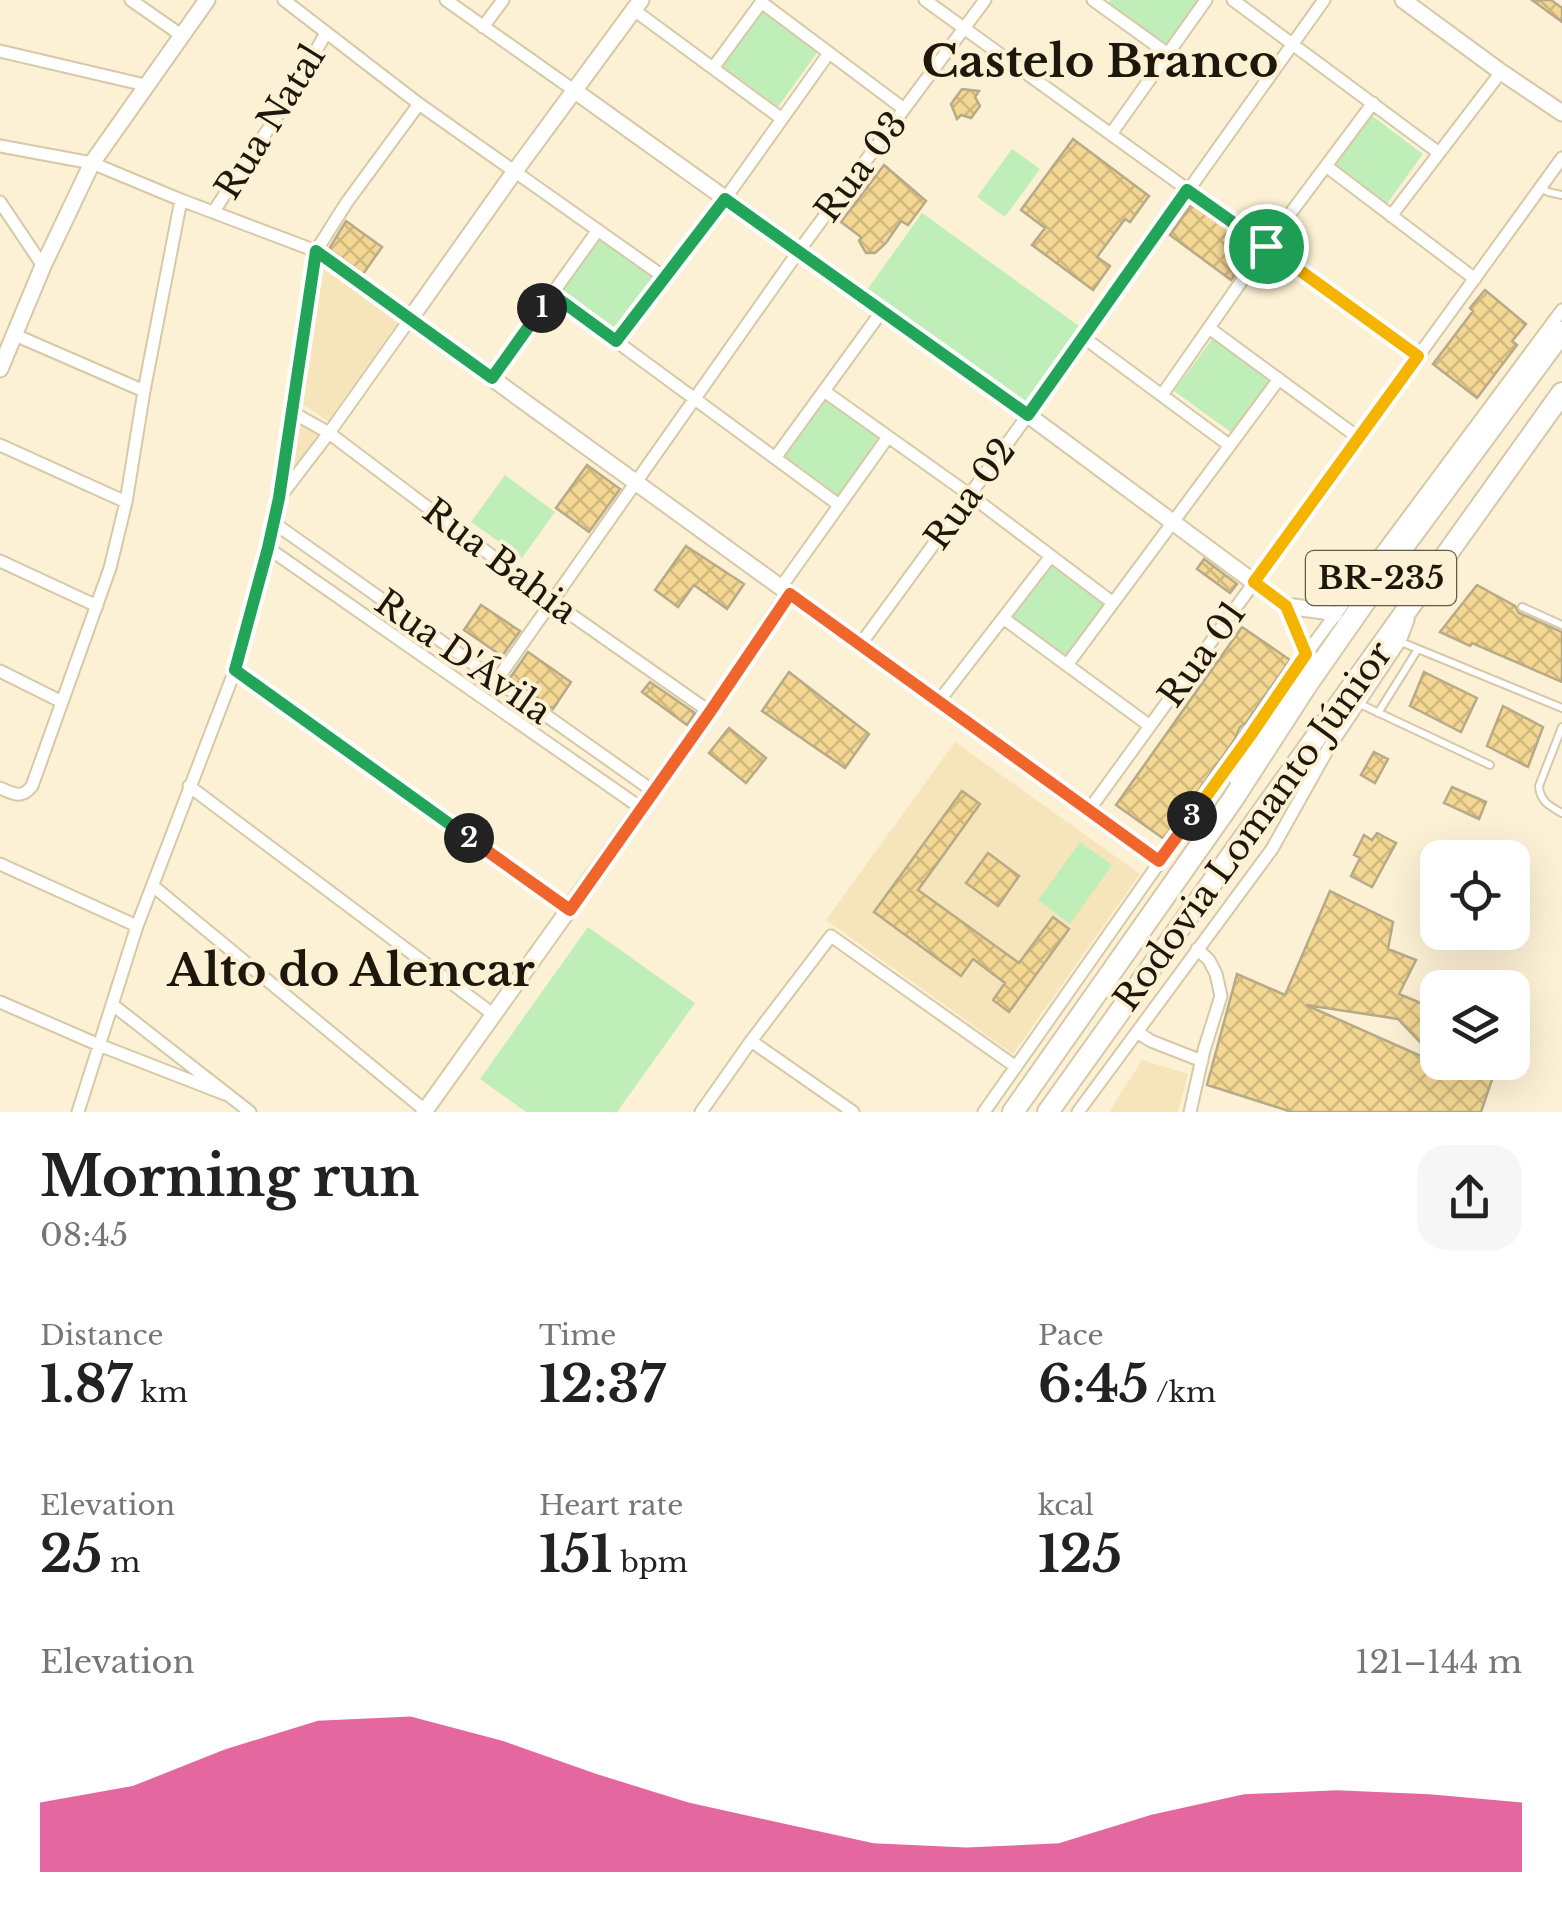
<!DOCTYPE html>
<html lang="en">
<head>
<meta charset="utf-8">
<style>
	body { margin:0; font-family:"Libre Baskerville",serif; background:#f6f6f6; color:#222; height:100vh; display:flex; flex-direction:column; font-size:38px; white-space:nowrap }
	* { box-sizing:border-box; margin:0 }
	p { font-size:32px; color:#767676 }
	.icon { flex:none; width:55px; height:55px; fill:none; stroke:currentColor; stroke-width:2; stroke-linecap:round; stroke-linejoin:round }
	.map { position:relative; height:1112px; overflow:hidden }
	.panel { display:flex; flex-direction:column; background:#fff; flex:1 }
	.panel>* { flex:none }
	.fabs { position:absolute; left:1420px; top:840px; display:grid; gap:20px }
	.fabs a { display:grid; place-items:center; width:110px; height:110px; border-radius:20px; background:#fff; box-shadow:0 10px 40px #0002; font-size:50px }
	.pin { position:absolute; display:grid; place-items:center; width:85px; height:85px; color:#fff; margin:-42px; border:5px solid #fff; border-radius:50%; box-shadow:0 2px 10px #0007 }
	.km { position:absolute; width:50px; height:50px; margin:-25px; border-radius:50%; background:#222; color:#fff; font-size:28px; line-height:50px; text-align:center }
	.round { display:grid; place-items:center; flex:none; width:105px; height:105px; border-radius:30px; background:#f6f6f6 }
	.summary { display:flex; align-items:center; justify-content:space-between; height:170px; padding:0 40px }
	h1 { font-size:55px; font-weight:700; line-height:75px }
	.figures { display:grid; grid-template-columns:repeat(3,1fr); gap:15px; height:170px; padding:10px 40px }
	.figures div { display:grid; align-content:center }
	.figures b { font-size:50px; font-weight:700 }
	.figures small { font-size:28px; font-weight:400 }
	.figures p { font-size:28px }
	.chart { height:280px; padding:20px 40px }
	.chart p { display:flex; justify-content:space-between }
	.chart svg { width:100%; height:180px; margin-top:10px; fill:#db2777; opacity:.7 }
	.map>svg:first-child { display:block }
	.built { fill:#f6e4ba }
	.green { fill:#c0eeb9 }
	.building { fill:url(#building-cross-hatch); stroke:#b7aa88; stroke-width:2.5 }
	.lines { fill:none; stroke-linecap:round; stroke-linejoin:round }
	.service-casing { stroke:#d7c9a7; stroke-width:10 }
	.minor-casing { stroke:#d7c9a7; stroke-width:15 }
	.tertiary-casing { stroke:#d7c9a7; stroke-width:19 }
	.trunk-casing { stroke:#d7c9a7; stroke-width:24 }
	.service { stroke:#fff; stroke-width:6 }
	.minor { stroke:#fff; stroke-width:11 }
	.tertiary { stroke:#fff; stroke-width:15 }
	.trunk { stroke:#fff; stroke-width:20 }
	.split-1-casing { stroke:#fff; stroke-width:20 }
	.split-2-casing { stroke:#fff; stroke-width:20 }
	.split-3-casing { stroke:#fff; stroke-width:20 }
	.split-4-casing { stroke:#fff; stroke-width:20 }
	.split-1 { stroke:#22a559; stroke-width:12 }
	.split-2 { stroke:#22a559; stroke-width:12 }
	.split-3 { stroke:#f0652b; stroke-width:12 }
	.split-4 { stroke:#f5b400; stroke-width:12 }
	.labels { text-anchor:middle; stroke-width:8; stroke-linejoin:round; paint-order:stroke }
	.shield { fill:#fdf1d5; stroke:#605948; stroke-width:2.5 }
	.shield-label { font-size:32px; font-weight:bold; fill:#1d180b }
	.street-label { font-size:35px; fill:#1d180b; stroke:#fdf1d5 }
	.district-label { font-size:45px; font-weight:bold; fill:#1d180b; stroke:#fdf1d5 }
</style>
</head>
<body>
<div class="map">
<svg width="1562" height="1112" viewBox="0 0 1562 1112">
	<defs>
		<pattern id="building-cross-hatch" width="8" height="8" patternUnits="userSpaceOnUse" patternTransform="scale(2.5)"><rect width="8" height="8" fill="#f3d793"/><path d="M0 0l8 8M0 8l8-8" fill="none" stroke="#d0b87d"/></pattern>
	</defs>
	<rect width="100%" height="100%" fill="#fdf1d5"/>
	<path class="built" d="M 317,258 L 400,320 L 328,421 L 293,398 Z
		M 293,419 L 323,436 L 283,487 Z
		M 955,742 L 1140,874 L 1013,1054 L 826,920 Z
		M 1142,1060 L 1188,1074 L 1178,1112 L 1109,1112 Z"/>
	<path class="green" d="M 1110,0 L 1201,0 L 1166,48 L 1107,5 Z
		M 761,7 L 819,50 L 778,107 L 720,64 Z
		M 1371,115 L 1423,154 L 1386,205 L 1334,166 Z
		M 1012,149 L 1040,169 L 1005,217 L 977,197 Z
		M 922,213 L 1079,326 L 1024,403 L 867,290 Z
		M 598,234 L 657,278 L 615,335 L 556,290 Z
		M 1215,335 L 1272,378 L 1232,433 L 1174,391 Z
		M 824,398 L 884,440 L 842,499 L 783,456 Z
		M 505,475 L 555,512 L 522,558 L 471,522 Z
		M 1054,560 L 1109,601 L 1066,659 L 1011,618 Z
		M 1080,842 L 1112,865 L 1070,924 L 1038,900 Z
		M 588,927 L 695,1003 L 617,1112 L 526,1112 L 480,1079 Z"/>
	<path class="building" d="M 1532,0 L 1551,0 L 1562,8 L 1562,22 Z
		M 962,89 L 979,91 L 975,97 L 980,106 L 971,118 L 961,115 L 957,119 L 951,104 Z
		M 1073,139 L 1149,196 L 1130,222 L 1125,219 L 1097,257 L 1110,266 L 1093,290 L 1032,245 L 1045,228 L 1021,210 Z
		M 884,165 L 926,201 L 908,225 L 901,221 L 886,243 L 875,253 L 866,253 L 859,241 L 861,237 L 841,222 Z
		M 1192,204 L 1253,248 L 1231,280 L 1170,235 Z
		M 346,221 L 382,247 L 363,274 L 329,249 Z
		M 1485,290 L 1526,324 L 1512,341 L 1517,345 L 1477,398 L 1433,364 L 1473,311 L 1470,308 Z
		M 587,465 L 620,489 L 589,532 L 556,508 Z
		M 686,546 L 744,584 L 727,609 L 694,585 L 678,607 L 655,590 Z
		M 1204,559 L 1237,584 L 1230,593 L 1197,569 Z
		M 1477,585 L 1515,606 L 1519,613 L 1562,632 L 1562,682 L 1472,643 L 1470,646 L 1440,632 Z
		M 481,605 L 520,631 L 502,656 L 464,630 Z
		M 1242,627 L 1290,660 L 1246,723 L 1240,727 L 1235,739 L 1164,839 L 1116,805 Z
		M 528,652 L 571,682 L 553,709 L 510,678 Z
		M 789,672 L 869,734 L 845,768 L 762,711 Z
		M 1424,672 L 1477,698 L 1461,732 L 1410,706 Z
		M 650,682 L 695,713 L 687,725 L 642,692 Z
		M 1503,706 L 1543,727 L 1528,767 L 1487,746 Z
		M 729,728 L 766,758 L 746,783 L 709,753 Z
		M 1374,752 L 1388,759 L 1375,783 L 1361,775 Z
		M 1452,787 L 1486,802 L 1479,819 L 1444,803 Z
		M 962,791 L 980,804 L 918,890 L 1019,963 L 1053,917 L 1069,929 L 1009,1012 L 993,1000 L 1005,983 L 973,959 L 961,976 L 874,912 Z
		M 1377,833 L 1396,843 L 1372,887 L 1351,876 L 1360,858 L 1354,855 L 1364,835 L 1372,840 Z
		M 988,853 L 1019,876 L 998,906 L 966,883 Z
		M 1330,891 L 1393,922 L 1388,949 L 1416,960 L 1399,994 L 1438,1010 L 1438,1061 L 1398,1019 L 1306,1005 L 1441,1065 L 1438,1062 L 1498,1062 L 1481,1112 L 1292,1112 L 1207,1085 L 1237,974 L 1285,995 Z"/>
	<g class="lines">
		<g class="service-casing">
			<path id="service" d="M 1541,188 L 1548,192 L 1562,195
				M 1522,607 L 1562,625
				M 1401,642 L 1562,708
				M 1360,704 L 1490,765
				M 1378,713 L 1418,649
				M 1562,727 L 1539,786 C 1540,801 1549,806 1562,813"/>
		</g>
		<g class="minor-casing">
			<path id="minor" d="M 131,0 L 181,35
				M 284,0 L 419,104 L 664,277
				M 446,0 L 575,91
				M 925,0 L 1418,356
				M 1093,0 L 1168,54
				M 1233,0 L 1439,153
				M 761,2 L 904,109
				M 634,10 L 782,119
				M 483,27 L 503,0
				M 0,51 L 145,85
				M 713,68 L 763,0
				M 1111,134 L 1206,0
				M 0,146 L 92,163 L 181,200 L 316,251 L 410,319 L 329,433 L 280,497
				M 1326,166 L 1475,279
				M 0,202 L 43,266
				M 214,211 L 292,93 L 326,33
				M 1391,216 L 1501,72
				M 552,294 L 839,505
				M 1209,328 L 1359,438
				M 15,335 L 144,391
				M 1083,337 L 1229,445
				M 615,341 L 725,199 L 829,53
				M 492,378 L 598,230
				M 824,391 L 970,495 L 1113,603
				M 1162,395 L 1266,246 L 1373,103
				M 290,411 L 329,433 L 553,602 L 710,712
				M 0,445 L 126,502
				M 775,458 L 882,311
				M 274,523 L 653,791
				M 268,548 L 641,808
				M 0,561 L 97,606
				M 781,587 L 888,437
				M 1003,618 L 1150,726
				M 860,645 L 1028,415 L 1324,0
				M 1067,665 L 1279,379
				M 235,670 L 570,910
				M 0,671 L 62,702
				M 496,681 L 798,252 L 985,0
				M 939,701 L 1051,556
				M 189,786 L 494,1015
				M 0,788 C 13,794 22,799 32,786 L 110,568 L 126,502 L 144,391 L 181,200
				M 1089,810 L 1562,158
				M 0,864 L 137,926
				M 153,886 L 427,1112
				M 0,1002 L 99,1045 L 225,1094
				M 113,1005 L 250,1112
				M 1137,1032 L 1151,1041 L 1202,1061
				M 751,1041 L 853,1112
				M 78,1112 L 137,926 L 235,670 L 268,548 L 279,498 L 316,251 L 347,202 L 419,104
				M 701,1112 L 751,1041 L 831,936 L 1016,1067
				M 984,1112 L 1306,654 L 1562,310
				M 1078,1112 L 1272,849 L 1328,749 L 1400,641 L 1408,620
				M 1190,1112 L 1204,1050 L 1221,996 L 1216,974 L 1209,960 L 1197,949"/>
		</g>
		<g class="tertiary-casing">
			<path id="tertiary" d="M 641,0 L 515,171 L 410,319 L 1159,861
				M 1403,0 L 1501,72 L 1562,113
				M 575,91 L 1028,415 L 1286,606 L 1306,654
				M 0,369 L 43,266 L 92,163 L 207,0
				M 1286,606 L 1324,611 L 1334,615
				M 424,1112 L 710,712 L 789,594"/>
		</g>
		<g class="trunk-casing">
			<path id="trunk" d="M 1239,777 L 1250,736
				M 1013,1112 L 1233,799 L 1306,686 L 1403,547 L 1562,332
				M 1048,1112 L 1562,393"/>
		</g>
		<use href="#service" class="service"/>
		<use href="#minor" class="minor"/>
		<use href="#tertiary" class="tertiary"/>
		<use href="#trunk" class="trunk"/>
	</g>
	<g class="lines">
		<g class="split-1-casing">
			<path id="split-1" d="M 542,308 L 552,294 L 616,341 L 725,199 L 1028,415 L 1187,190 L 1266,246"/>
		</g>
		<g class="split-2-casing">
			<path id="split-2" d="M 469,838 L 235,670 L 268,548 L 279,498 L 316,251 L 492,378 L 542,308"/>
		</g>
		<g class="split-3-casing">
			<path id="split-3" d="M 469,838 L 570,910 L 710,712 L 790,594 L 1159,861 L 1192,816"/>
		</g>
		<g class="split-4-casing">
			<path id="split-4" d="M 1192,816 L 1250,736 L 1306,654 L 1286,606 L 1254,582 L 1418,356 L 1266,246"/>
		</g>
		<use href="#split-1" class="split-1"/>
		<use href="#split-2" class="split-2"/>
		<use href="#split-3" class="split-3"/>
		<use href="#split-4" class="split-4"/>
	</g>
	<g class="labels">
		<rect class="shield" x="1306" y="551" width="150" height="54" rx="8"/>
		<g class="shield-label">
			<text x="1381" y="589">BR-235</text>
		</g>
		<g class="street-label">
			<text transform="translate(270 122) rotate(-58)" y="12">Rua Natal</text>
			<text transform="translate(861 167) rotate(-53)" y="12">Rua 03</text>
			<text transform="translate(970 494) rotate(-54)" y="12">Rua 02</text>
			<text transform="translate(500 561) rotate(37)" y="12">Rua Bahia</text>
			<text transform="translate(1202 654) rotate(-54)" y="12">Rua 01</text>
			<text transform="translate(463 657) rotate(35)" y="12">Rua D'Ávila</text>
			<text transform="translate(1253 826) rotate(-54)" y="12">Rodovia Lomanto Júnior</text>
		</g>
		<g class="district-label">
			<text x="1100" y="77">Castelo Branco</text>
			<text x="351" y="986">Alto do Alencar</text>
		</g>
	</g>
</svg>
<div class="fabs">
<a><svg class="icon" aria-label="locate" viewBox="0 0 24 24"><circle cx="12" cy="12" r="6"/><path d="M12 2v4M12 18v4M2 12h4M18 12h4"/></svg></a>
<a><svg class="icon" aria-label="layers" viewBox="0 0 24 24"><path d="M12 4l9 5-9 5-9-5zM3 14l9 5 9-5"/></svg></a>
</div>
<div class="pin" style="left:1266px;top:246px;background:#1e9e55"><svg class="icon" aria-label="arrive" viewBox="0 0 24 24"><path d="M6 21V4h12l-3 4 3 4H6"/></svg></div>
<b class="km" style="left:542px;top:308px">1</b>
<b class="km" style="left:469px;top:838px">2</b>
<b class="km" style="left:1192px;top:816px">3</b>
</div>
<section class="panel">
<div class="summary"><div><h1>Morning run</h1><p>08:45</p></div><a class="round"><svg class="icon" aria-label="share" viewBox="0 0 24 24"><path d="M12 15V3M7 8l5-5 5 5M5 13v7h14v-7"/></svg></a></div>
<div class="figures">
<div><p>Distance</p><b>1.87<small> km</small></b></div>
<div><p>Time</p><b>12:37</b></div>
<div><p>Pace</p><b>6:45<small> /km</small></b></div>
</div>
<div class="figures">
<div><p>Elevation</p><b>25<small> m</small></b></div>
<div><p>Heart rate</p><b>151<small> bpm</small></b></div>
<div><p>kcal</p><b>125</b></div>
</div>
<div class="chart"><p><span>Elevation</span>121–144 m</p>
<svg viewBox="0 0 160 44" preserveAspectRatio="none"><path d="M0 44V27L10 23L20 14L30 7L40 6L50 12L60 20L70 27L80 32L90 37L100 38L110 37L120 30L130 25L140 24L150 25L160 27V44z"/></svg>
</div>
</section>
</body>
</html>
